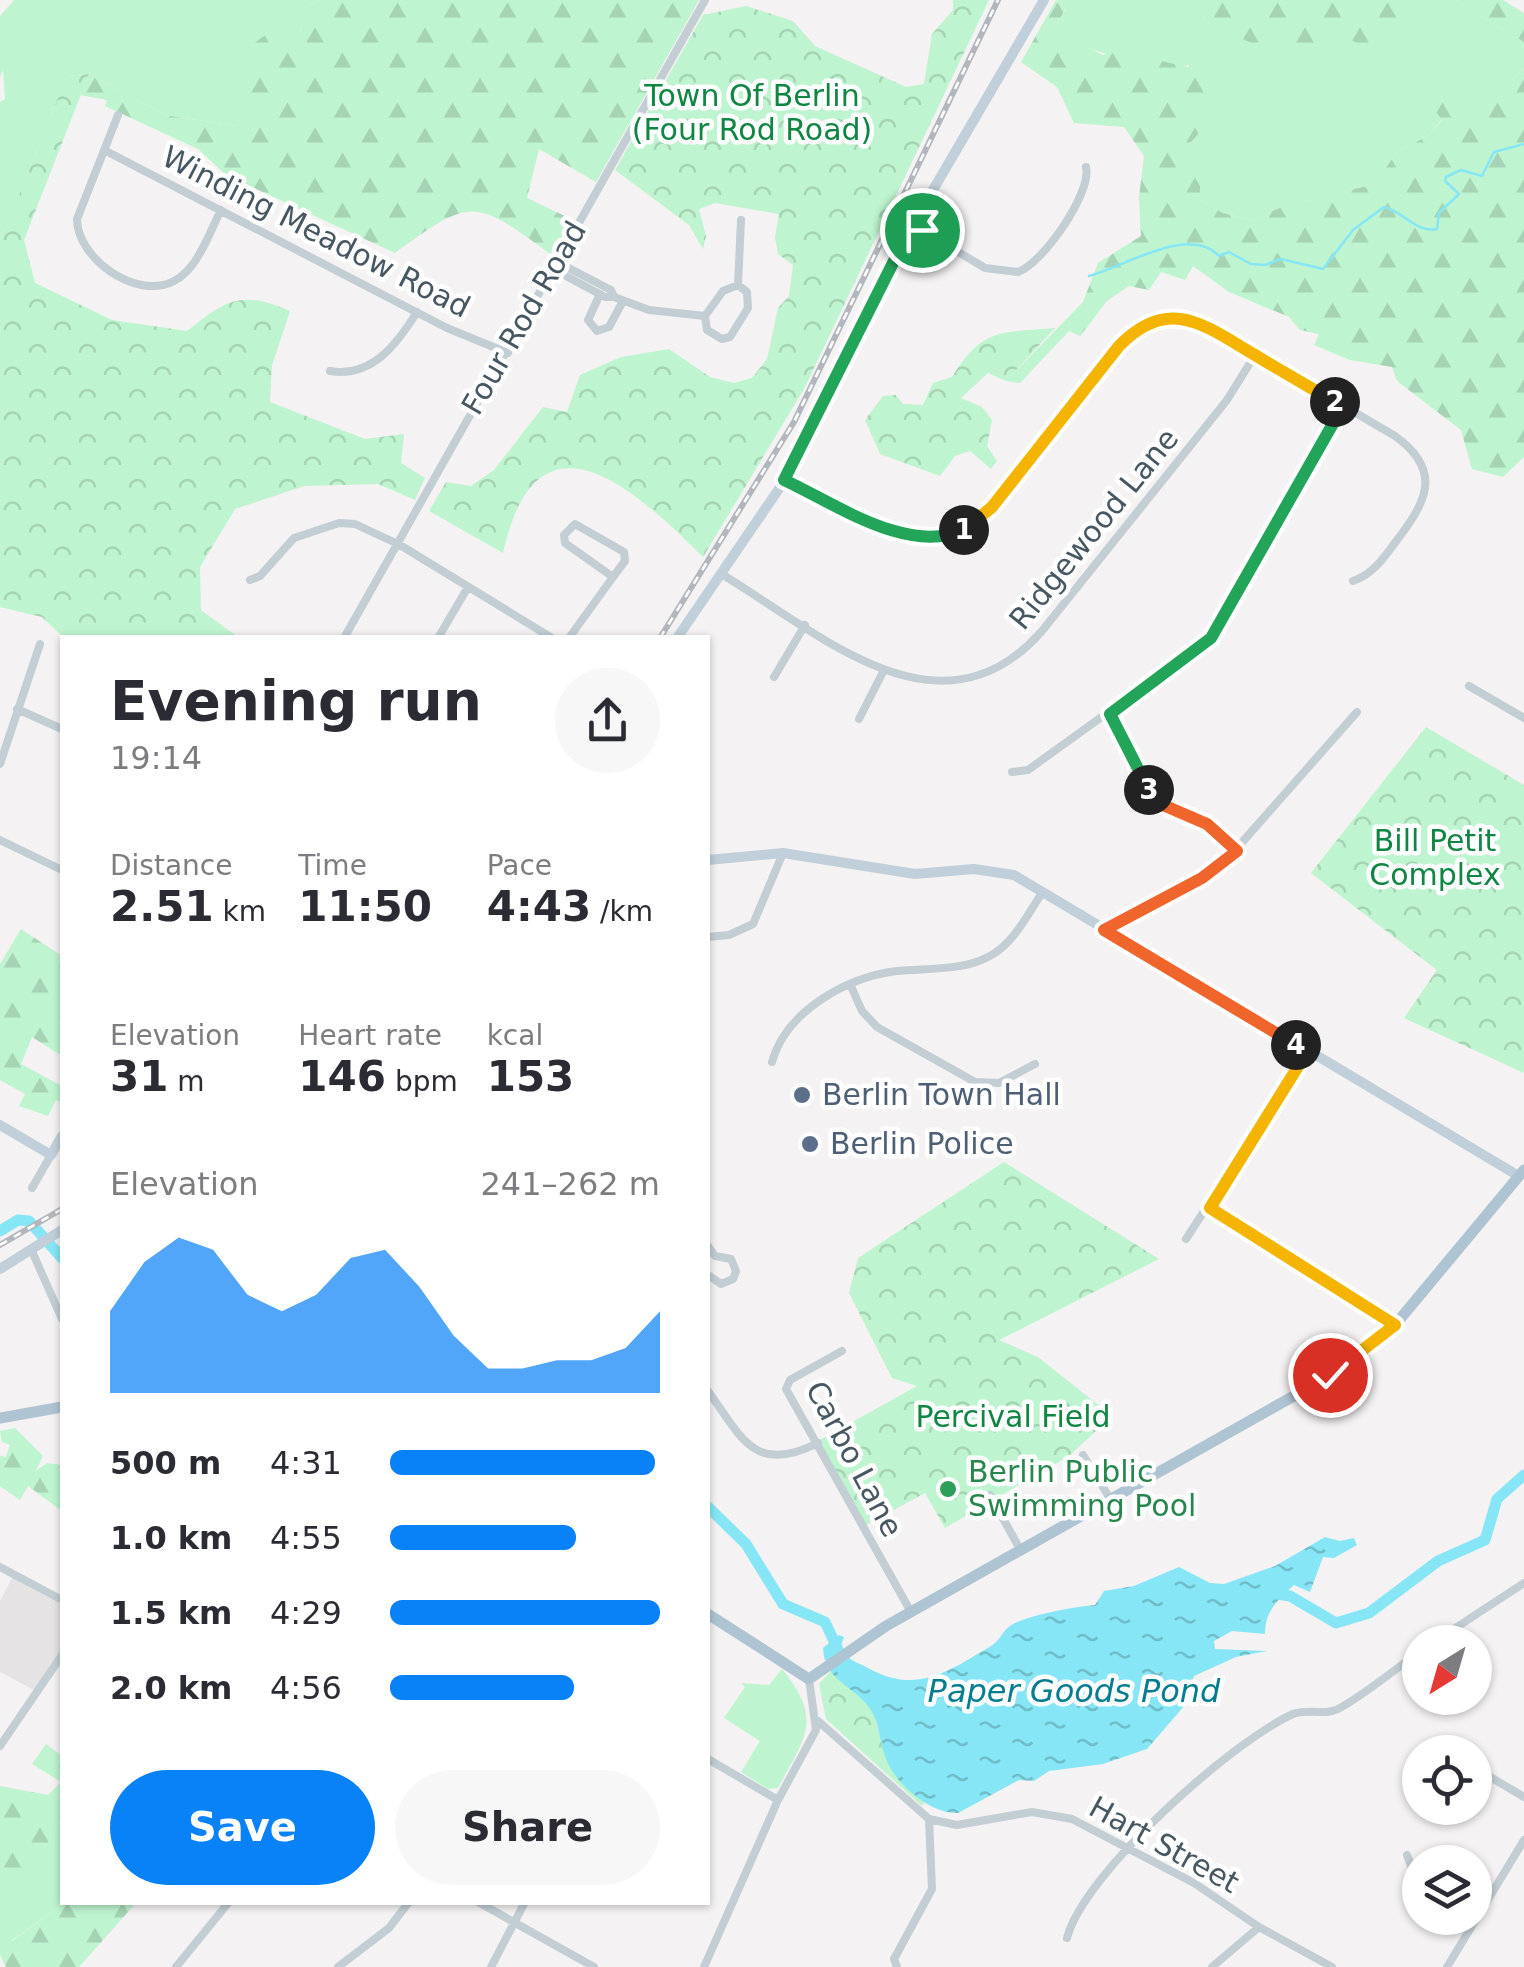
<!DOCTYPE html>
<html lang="en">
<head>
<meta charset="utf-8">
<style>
	body { margin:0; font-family:"DejaVu Sans",sans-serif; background:#f7f7f7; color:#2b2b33; height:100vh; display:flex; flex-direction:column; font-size:38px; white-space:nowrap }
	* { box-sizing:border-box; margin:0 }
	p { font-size:32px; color:#7c7c81 }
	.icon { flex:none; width:55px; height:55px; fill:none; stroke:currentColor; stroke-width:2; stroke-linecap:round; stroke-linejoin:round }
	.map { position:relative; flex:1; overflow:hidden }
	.details { position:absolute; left:60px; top:635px; width:650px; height:1270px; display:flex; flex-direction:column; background:#fff; border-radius:0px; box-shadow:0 2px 8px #0004 }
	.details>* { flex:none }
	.needle { width:65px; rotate:217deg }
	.fabs { position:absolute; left:1402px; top:1625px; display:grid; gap:20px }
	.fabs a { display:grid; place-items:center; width:90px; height:90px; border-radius:50%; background:#fff; box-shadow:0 2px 8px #0004; font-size:50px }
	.pin { position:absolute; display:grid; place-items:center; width:85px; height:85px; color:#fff; margin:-42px; border:5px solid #fff; border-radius:50%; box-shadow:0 2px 10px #0007 }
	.km { position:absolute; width:50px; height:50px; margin:-25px; border-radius:50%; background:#222; color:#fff; font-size:28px; line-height:50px; text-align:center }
	.round { display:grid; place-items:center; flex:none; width:105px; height:105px; border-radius:52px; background:#f7f7f7 }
	.headline { display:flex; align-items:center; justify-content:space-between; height:170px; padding:0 50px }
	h1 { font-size:55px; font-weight:700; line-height:75px }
	.figures { display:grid; grid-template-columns:repeat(3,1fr); gap:15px; height:170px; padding:10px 50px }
	.figures div { display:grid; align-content:center }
	.figures b { font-size:42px; font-weight:700 }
	.figures small { font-size:28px; font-weight:400 }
	.figures p { font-size:28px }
	.chart { height:280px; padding:20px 50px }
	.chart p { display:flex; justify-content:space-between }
	.chart svg { width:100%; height:180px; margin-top:10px; fill:#0981f7; opacity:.7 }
	.action { display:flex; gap:20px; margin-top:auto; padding:20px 50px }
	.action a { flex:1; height:115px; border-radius:60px; background:#0981f7; color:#fff; font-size:40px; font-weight:700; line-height:115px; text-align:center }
	.action a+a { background:#f7f7f7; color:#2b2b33 }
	ul { padding:0 50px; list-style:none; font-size:32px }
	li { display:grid; grid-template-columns:160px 120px 1fr; align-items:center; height:75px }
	li i { height:25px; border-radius:12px; background:#0981f7 }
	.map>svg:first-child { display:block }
	.education { fill:#e5e3e4 }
	.grass { fill:#bef4cf }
	.forest { fill:url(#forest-firs) }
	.park { fill:url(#park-crowns) }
	.water { fill:url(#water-ripples) }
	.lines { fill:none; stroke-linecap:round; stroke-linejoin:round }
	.stream { stroke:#87e6f5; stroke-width:2.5 }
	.river { stroke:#87e6f5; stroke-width:11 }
	.street { stroke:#c2cdd4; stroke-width:8 }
	.secondary { stroke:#c1cfda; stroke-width:10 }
	.primary { stroke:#afc4d2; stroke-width:11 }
	.rail-casing { stroke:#b3b7bd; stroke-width:6 }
	.rail { stroke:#fff; stroke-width:2.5; stroke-dasharray:8; stroke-linecap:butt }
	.split-1-casing { stroke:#fff; stroke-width:20 }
	.split-2-casing { stroke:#fff; stroke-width:20 }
	.split-3-casing { stroke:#fff; stroke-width:20 }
	.split-4-casing { stroke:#fff; stroke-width:20 }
	.split-5-casing { stroke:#fff; stroke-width:20 }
	.split-1 { stroke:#22a559; stroke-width:12 }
	.split-2 { stroke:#f5b400; stroke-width:12 }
	.split-3 { stroke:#22a559; stroke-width:12 }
	.split-4 { stroke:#f0652b; stroke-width:12 }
	.split-5 { stroke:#f5b400; stroke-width:12 }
	.service-dot { fill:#5c6f8a; stroke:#fff; stroke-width:4 }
	.leisure-dot { fill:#2e9e5b; stroke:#fff; stroke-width:4 }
	.labels { text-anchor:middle; stroke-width:9; stroke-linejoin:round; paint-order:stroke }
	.park-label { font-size:30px; fill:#0f8642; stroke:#fff }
	.street-label { font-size:30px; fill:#475761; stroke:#fff }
	.service-label { font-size:30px; fill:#4e5e75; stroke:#fff; text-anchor:start }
	.leisure-label { font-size:30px; fill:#27864d; stroke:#fff; text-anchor:start }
	.water-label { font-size:32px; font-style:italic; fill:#047d91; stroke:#fff }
</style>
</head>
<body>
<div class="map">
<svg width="1524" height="1967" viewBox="0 0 1524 1967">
	<defs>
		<pattern id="forest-firs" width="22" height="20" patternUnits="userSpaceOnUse" patternTransform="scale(2.5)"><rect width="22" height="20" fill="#bef4cf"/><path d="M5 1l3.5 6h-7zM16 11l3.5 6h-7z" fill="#a5d3b4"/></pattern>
		<pattern id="park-crowns" width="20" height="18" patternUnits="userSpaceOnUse" patternTransform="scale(2.5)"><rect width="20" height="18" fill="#bef4cf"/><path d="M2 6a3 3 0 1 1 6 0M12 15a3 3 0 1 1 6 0" fill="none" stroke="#a5d3b4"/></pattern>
		<pattern id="water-ripples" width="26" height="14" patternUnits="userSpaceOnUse" patternTransform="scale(2.5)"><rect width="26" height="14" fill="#87e6f5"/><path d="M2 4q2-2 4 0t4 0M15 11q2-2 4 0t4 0" fill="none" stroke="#70bdca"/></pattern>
	</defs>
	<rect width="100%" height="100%" fill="#f4f2f2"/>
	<path class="education" d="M 12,1578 L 62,1605 L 62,1648 L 34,1690 L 0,1672 L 0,1601 Z"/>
	<path class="grass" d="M 14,0 L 322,0 L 308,5 L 299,36 L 241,85 L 248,108 L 236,126 L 165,115 L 89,74 L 67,76 L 0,242 L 0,102 L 5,99 L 3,70 L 0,77 L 0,16 Z
		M 1057,0 L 1198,0 L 1205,21 C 1303,71 1321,52 1416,12 L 1411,0 L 1455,0 L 1524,42 L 1524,68 L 1486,107 L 1475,102 L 1427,100 L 1442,119 L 1429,135 L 1396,153 L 1376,184 L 1282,207 L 1251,220 L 1223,213 L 1199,200 L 1175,148 L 1189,65 L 1179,68 C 1135,60 1091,56 1053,31 L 1066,9 Z
		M 782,1669 C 823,1719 806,1736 778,1788 L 768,1789 L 741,1772 L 760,1741 L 724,1718 L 745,1687 L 741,1683 L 769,1685 Z
		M 62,1821 L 65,1903 L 11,1941 L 0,1923 L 0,1909 L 9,1906 Z"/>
	<path class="forest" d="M 322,0 L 699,0 L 596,182 L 539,149 L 527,198 L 571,219 L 552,255 C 474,199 473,196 395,253 L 226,175 L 198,149 L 105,106 L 107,100 L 80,95 L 89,74 L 165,115 L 236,126 L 247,108 L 241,85 L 253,44 L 271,31 L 299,36 L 308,5 Z
		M 1056,0 L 1066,8 L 1053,31 L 1103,55 L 1118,51 L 1196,69 L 1213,117 L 1191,142 L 1175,149 L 1188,169 L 1201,177 L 1199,200 L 1223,213 L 1251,220 L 1282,207 L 1375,184 L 1396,153 L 1429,135 L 1442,120 L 1427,100 L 1430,92 L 1466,93 L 1486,106 L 1524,68 L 1524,457 L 1503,477 L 1472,469 L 1461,430 L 1397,381 L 1392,367 L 1350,360 L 1314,345 L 1319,334 L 1300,330 L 1289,317 L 1229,292 L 1193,266 L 1185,280 L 1161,272 L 1149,290 L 1129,286 L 1107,301 L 1080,336 L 1069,331 L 1020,383 L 1006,381 L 1083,302 L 1098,263 L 1141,236 L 1139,197 L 1144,156 L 1124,127 L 1074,123 L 1057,87 L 1021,62 Z
		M 1198,0 L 1411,0 L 1417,12 L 1384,44 L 1368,49 L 1351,40 C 1311,76 1244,41 1205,21 Z
		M 1455,0 L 1503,0 L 1524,13 L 1524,42 Z
		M 21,929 L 62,956 L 62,1056 L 32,1037 L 21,1064 L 62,1086 L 62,1103 L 56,1100 L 48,1116 L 19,1106 L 25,1094 L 0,1080 L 0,964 Z
		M 15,1428 L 43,1456 L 36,1471 L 47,1463 L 62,1465 L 62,1511 L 28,1486 L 20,1500 L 0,1486 L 0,1456 L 6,1457 L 10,1445 L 2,1442 L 0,1431 Z
		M 46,1744 L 62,1756 L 62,1821 L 9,1907 L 0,1909 L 0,1786 L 48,1795 L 61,1782 L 32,1764 Z
		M 65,1903 L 136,1903 L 79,1967 L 6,1967 L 0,1955 L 0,1923 L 12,1941 Z"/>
	<path class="park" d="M 953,0 L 989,0 L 804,389 L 703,557 C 635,489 537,399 503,553 L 429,511 L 446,482 L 471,486 L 494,470 L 543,407 L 567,412 L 580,375 L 621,357 L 669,349 L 710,377 L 734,383 L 752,378 L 767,359 L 778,308 L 789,296 L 793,265 L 778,254 L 775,237 L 779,214 L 715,203 L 699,209 L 706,236 L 703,249 L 689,225 L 615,170 L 703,15 L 746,6 L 793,21 L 815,46 L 906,87 L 924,84 L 932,34 L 953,10 Z
		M 89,74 L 24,240 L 35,283 L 112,320 L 187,331 C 227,299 241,290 290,311 L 272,365 L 270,402 L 365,439 L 404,434 L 401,463 L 425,478 L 415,500 L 378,484 L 304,486 L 235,509 L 200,567 L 201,610 L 238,637 L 63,637 L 42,617 L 0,607 L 0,242 L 67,76 Z
		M 1055,328 L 1006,381 L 988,373 L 961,398 L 982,407 L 992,420 L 987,446 L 997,461 L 991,469 L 970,451 L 955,456 L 940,476 L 880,454 L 865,420 L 883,396 L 896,395 L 903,404 L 923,405 L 933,383 L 952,377 C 983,327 1000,333 1055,328 Z
		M 1426,727 L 1524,785 L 1524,1073 L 1404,1018 L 1437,970 L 1311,873 Z
		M 1004,1162 L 1159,1259 L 999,1340 L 1038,1357 L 1112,1416 L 1069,1456 L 945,1528 L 925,1493 L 866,1525 L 818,1441 L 917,1386 L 892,1378 L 849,1293 L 858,1258 Z
		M 831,1671 L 872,1708 L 887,1760 L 925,1802 L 922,1806 L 826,1719 L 819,1684 Z"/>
	<path class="water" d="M 1325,1537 L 1340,1541 L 1354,1538 L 1357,1545 L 1334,1558 L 1323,1557 L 1310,1592 L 1294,1585 C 1277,1601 1265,1611 1265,1634 L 1232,1631 L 1214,1641 L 1215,1649 L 1267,1651 L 1236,1657 L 1194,1676 L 1185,1705 L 1147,1749 L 1103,1764 L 1049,1771 L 1034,1781 L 1019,1780 L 958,1813 C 931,1814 896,1785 886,1759 C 880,1745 880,1727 873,1714 C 860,1687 824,1683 823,1648 L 839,1635 L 844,1637 L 841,1646 C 848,1662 856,1661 870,1669 C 918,1695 950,1670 991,1646 C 1000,1641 1003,1629 1013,1624 C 1033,1614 1074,1607 1095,1605 L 1104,1591 L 1134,1586 L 1179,1567 L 1210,1583 L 1224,1584 L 1275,1566 Z"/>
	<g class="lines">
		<path class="stream" d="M 1089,276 C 1124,267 1189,224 1219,256 L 1229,252 L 1251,264 L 1265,265 L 1281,259 L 1323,269 L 1353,230 L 1384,207 C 1404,212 1416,233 1437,229 L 1439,213 L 1459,194 L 1445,181 L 1446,177 L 1461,170 L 1482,176 L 1494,152 L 1524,144"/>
		<path class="river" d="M 0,1231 L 18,1220 L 29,1221 L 62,1258
			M 708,1507 L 746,1544 L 783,1604 L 825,1622 L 840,1654
			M 1271,1593 L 1290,1596 L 1336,1623 L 1369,1613 L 1438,1561 L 1485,1540 L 1497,1499 L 1524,1475"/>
		<path class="street" d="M 118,115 L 77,219 C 77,258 136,301 174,281 C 198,269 209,233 221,210
			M 104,150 L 447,328 L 508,353
			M 913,225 L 985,268 L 1018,272 C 1043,263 1092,193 1086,167
			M 553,269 L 605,297 L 614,297 L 611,290 L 557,262
			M 738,285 L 741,220
			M 600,294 L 588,320 L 597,331 L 609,327 L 623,301
			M 614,297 L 649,310 L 705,316 L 707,330 L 722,339 L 730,337 L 748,308 L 747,292 L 738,285 L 723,291 L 705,316
			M 330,371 C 372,378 397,344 417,312
			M 785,480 L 899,532 C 937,544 964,536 991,507 L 1132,333 C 1156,316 1177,315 1204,324 L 1395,436 C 1445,472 1425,504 1394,544 C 1382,560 1373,574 1353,581
			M 575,524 L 624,552 L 625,561 L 613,577 L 565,543 L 564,535 Z
			M 723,575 C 821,634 941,746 1042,631 L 1227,400 L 1255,355
			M 250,580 L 260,576 L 294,538 L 339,523 L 355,524 L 400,545 L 552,638
			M 344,638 L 705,0
			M 438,638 L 468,587
			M 569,638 L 613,577
			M 774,677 L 805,625
			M 1469,686 L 1524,718
			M 17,709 L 62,729
			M 1110,714 L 1152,795 L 1163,805 L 1207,824 L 1237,851
			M 859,719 L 884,670
			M 0,764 L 40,644
			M 1012,772 L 1028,770 L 1211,638 L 1343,406
			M 0,840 L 62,870
			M 1104,930 L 1222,865 L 1357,712
			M 708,937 L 729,935 L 753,924 L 783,853
			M 850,984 L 862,1011 L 877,1027 L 975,1082 L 999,1083 L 1035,1064
			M 772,1062 C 786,1011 847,977 897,971 C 925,968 962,971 988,957 C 1013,945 1027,915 1042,893
			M 32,1188 L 51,1155
			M 1210,1208 L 1395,1325
			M 1186,1239 L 1307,1052
			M 708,1246 L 715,1256 L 731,1259 L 736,1271 L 733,1279 L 721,1284 L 708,1275
			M 31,1249 L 62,1319
			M 842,1351 L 790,1380 L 786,1389 L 911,1612
			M 708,1391 C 742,1438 754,1475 818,1443
			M 1083,1455 L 1111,1500
			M 990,1495 L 1021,1551
			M 0,1567 L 62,1600
			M 1434,1642 L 1524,1583
			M 818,1721 L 929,1819 L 957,1825 L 1032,1812 L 1072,1819 L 1194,1883 L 1259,1927 L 1332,1967
			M 0,1746 L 62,1655
			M 708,1759 L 778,1800
			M 1475,1768 L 1524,1797
			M 1407,1855 L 1412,1868 L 1420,1871
			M 478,1902 L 594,1967
			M 1067,1938 C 1084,1873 1231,1742 1293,1714 C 1307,1708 1324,1716 1338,1709 C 1366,1694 1393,1670 1420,1652
			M 176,1967 L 229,1902
			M 338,1967 L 389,1928 L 409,1902
			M 491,1967 L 525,1902
			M 704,1967 L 778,1800 L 816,1730 L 809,1679
			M 897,1967 L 894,1959 L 932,1889 L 929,1819
			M 1212,1967 L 1259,1927
			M 1447,1967 L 1524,1840"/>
		<path class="secondary" d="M 677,638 L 785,480 L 888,267 L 1044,0
			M 708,860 L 783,853 L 915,874 L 974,869 L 1014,875 L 1517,1175
			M 0,1125 L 51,1155 L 62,1136
			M 0,1269 L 62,1230"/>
		<path class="primary" d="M 0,1418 L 62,1407
			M 708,1614 L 809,1679 L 886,1626 L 1347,1366 L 1395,1325 L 1524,1170"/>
		<g class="rail-casing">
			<path id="rail" d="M 660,638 L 794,422 L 998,0
				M 0,1245 L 62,1209"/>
		</g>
		<use href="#rail" class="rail"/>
	</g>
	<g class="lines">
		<g class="split-1-casing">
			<path id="split-1" d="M 922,230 L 912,225 L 784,480 C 836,504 907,555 964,530"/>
		</g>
		<g class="split-2-casing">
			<path id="split-2" d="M 964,530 L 992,507 L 1119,346 C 1169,295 1204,325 1255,355 C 1281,371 1308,386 1335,402"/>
		</g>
		<g class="split-3-casing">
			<path id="split-3" d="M 1149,790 L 1110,714 L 1211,638 L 1343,406 L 1335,402"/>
		</g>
		<g class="split-4-casing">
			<path id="split-4" d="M 1149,790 L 1163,805 L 1207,824 L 1237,851 L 1202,878 L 1104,930 L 1296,1045"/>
		</g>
		<g class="split-5-casing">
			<path id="split-5" d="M 1296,1045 L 1307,1052 L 1210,1208 L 1395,1325 L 1330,1375"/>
		</g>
		<use href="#split-1" class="split-1"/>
		<use href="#split-2" class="split-2"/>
		<use href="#split-3" class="split-3"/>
		<use href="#split-4" class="split-4"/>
		<use href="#split-5" class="split-5"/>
	</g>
	<g class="service-dot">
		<circle cx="802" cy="1095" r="10"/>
		<circle cx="810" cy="1144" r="10"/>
	</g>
	<circle class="leisure-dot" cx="948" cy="1489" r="10"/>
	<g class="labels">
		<g class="park-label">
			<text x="752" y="106">Town Of Berlin<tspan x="752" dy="34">(Four Rod Road)</tspan></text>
			<text x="1435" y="851">Bill Petit<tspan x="1435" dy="34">Complex</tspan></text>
			<text x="1013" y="1427">Percival Field</text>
		</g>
		<g class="street-label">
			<text transform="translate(316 232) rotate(27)" y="10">Winding Meadow Road</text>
			<text transform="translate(524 318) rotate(-60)" y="10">Four Rod Road</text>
			<text transform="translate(1094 529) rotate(-51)" y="10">Ridgewood Lane</text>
			<text transform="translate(854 1459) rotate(62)" y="10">Carbo Lane</text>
			<text transform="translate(1164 1845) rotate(29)" y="10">Hart Street</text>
		</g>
		<g class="service-label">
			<text x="822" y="1105">Berlin Town Hall</text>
			<text x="830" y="1154">Berlin Police</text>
		</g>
		<g class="leisure-label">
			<text x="968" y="1482">Berlin Public<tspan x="968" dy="34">Swimming Pool</tspan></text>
		</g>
		<g class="water-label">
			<text x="1074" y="1702">Paper Goods Pond</text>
		</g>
	</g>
</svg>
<div class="fabs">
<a><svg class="needle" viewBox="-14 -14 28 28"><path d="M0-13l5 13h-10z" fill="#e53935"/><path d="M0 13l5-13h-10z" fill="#7c7c81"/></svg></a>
<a><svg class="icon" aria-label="locate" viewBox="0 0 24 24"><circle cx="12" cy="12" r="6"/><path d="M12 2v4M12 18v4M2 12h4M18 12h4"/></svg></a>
<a><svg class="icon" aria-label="layers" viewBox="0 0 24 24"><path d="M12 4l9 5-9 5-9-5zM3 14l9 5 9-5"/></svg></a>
</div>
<div class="pin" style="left:922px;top:230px;background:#1e9e55"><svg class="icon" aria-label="arrive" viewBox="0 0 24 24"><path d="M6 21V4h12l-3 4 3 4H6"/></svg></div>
<div class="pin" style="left:1330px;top:1375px;background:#d93025"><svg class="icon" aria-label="check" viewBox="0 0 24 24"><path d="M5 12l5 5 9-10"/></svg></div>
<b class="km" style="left:964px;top:530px">1</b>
<b class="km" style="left:1335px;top:402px">2</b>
<b class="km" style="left:1149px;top:790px">3</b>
<b class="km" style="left:1296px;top:1045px">4</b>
<section class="details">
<div class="headline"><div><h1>Evening run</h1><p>19:14</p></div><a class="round"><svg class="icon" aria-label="share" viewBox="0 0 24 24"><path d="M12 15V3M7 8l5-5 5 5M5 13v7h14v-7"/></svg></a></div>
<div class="figures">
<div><p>Distance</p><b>2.51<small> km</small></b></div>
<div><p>Time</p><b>11:50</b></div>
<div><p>Pace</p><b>4:43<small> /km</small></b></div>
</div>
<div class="figures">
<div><p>Elevation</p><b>31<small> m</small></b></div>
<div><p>Heart rate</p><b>146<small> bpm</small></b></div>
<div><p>kcal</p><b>153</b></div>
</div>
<div class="chart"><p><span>Elevation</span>241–262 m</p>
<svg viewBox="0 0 160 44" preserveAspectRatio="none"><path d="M0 44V24L10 12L20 6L30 9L40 20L50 24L60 20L70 11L80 9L90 18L100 30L110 38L120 38L130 36L140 36L150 33L160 24V44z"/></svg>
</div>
<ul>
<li><b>500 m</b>4:31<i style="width:98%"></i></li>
<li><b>1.0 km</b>4:55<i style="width:69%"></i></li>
<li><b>1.5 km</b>4:29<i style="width:100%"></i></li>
<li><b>2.0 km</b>4:56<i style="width:68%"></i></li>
</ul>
<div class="action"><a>Save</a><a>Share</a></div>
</section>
</div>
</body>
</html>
